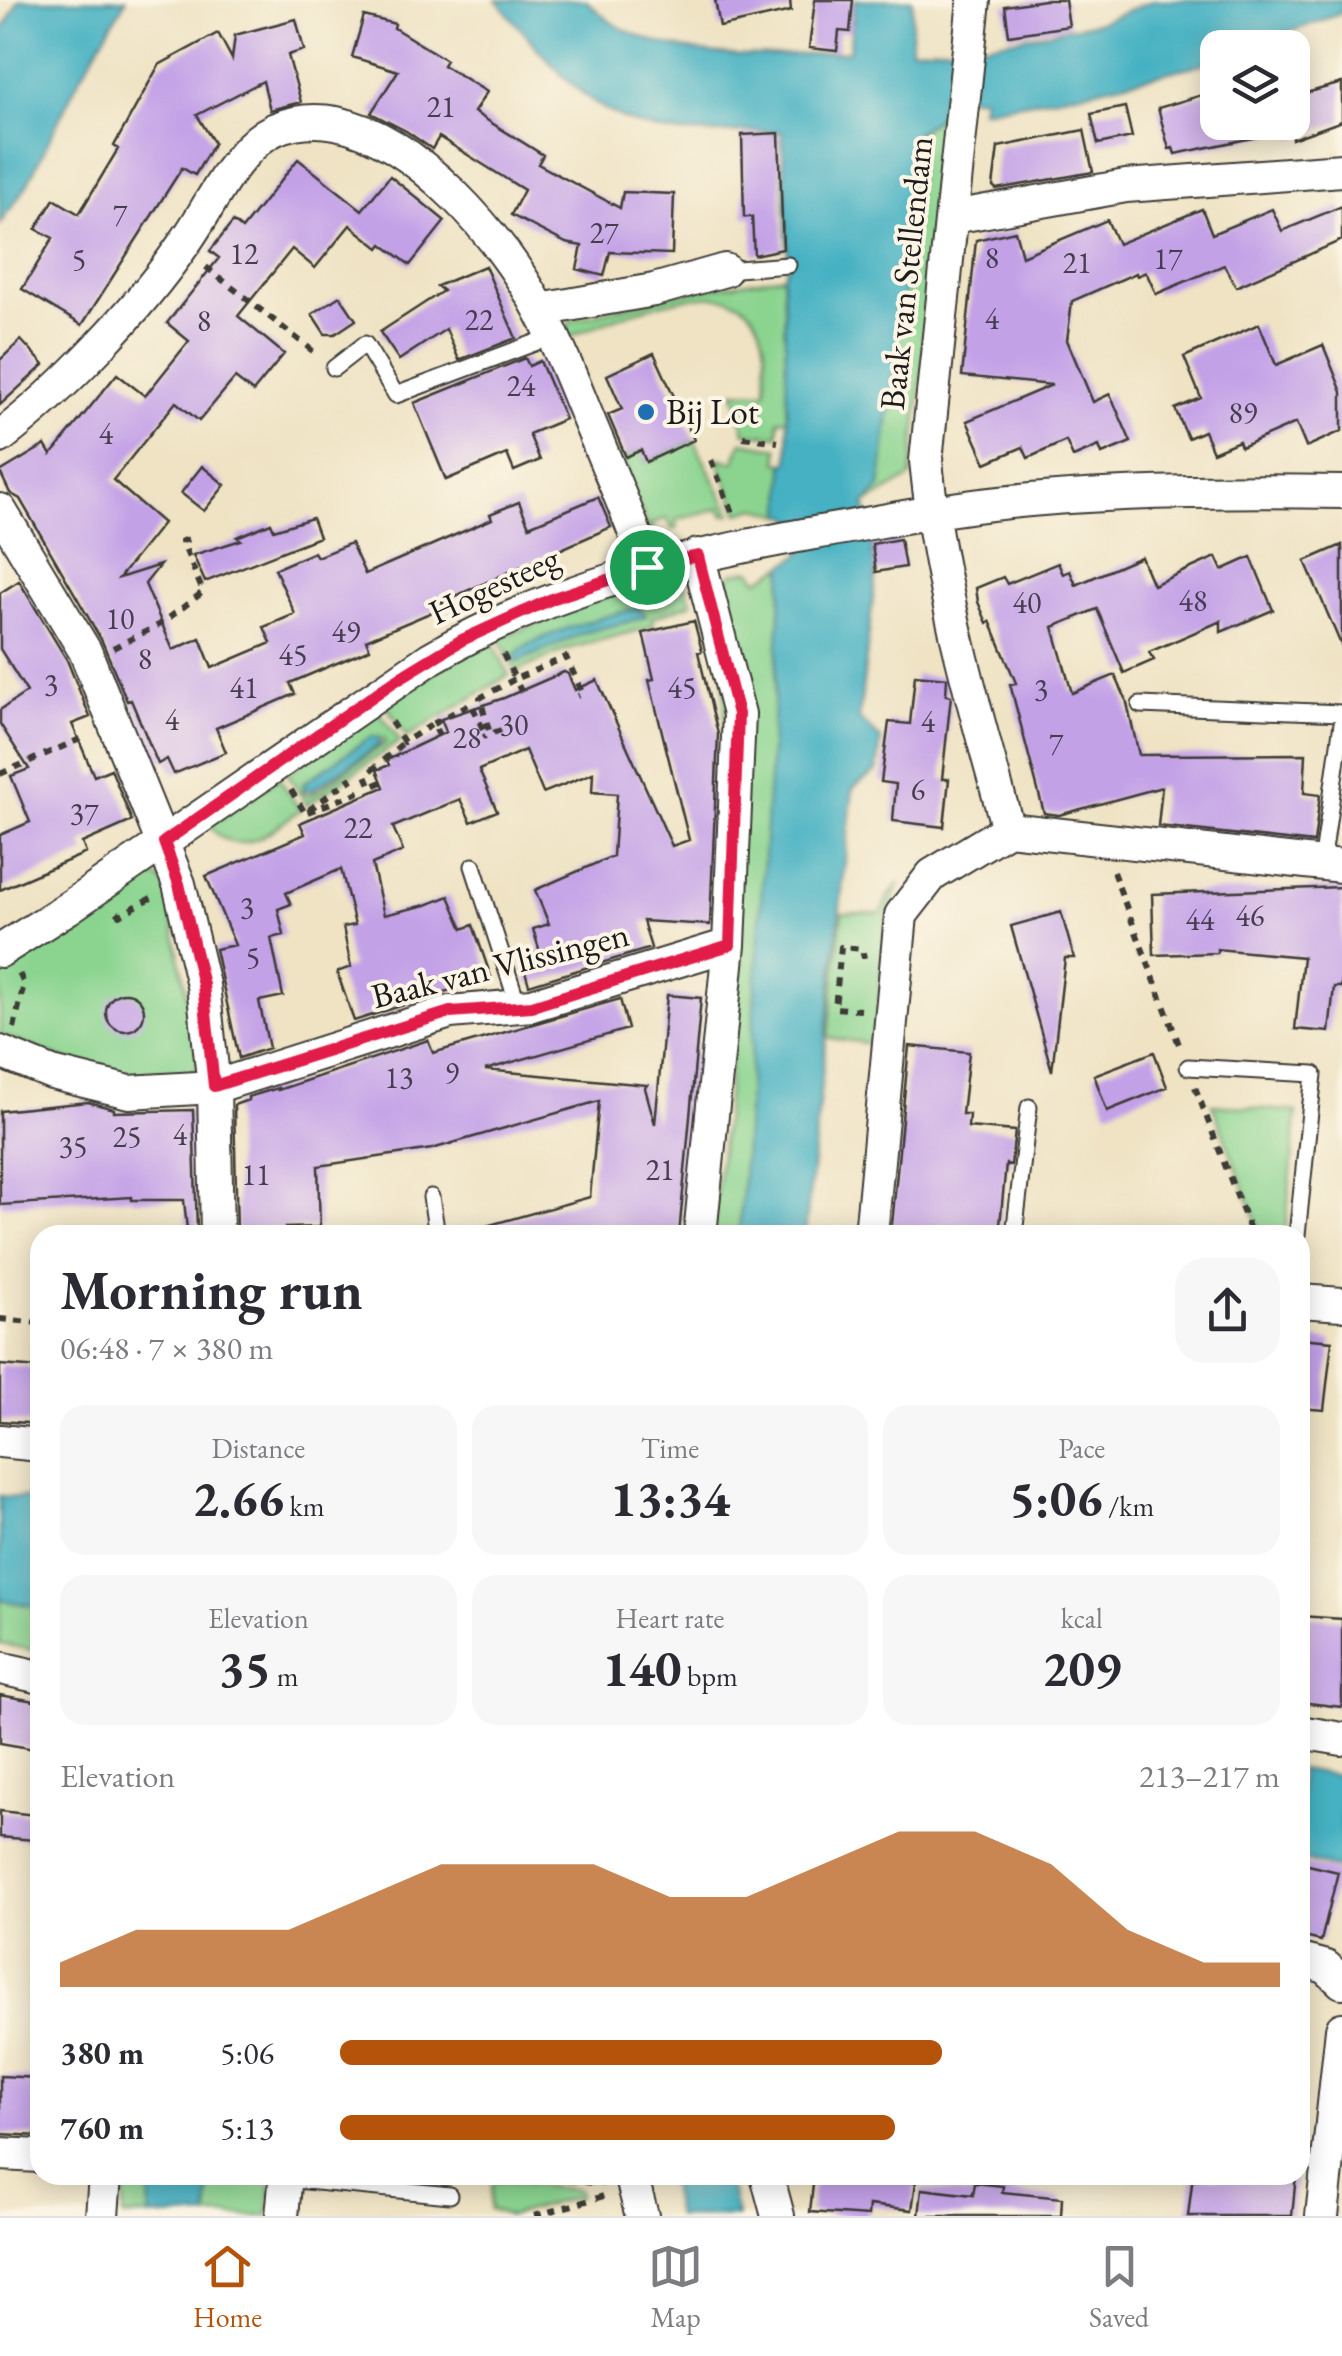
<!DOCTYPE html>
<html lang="en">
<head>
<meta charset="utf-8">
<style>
	body { margin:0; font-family:"EB Garamond",serif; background:#f7f7f7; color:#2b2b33; height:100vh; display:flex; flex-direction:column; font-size:38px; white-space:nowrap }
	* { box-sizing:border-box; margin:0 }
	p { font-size:32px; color:#7c7c81 }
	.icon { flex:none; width:55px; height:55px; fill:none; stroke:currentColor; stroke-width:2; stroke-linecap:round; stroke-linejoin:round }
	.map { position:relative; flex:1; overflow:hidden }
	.sheet { position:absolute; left:30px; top:1225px; width:1280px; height:960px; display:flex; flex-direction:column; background:#fff; border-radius:30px; box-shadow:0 5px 25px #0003 }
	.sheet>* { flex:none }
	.buttons { position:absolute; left:1200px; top:30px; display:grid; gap:20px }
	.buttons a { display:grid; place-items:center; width:110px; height:110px; border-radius:20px; background:#fff; box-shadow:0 5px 25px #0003; font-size:50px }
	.pin { position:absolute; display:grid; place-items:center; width:85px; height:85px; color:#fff; margin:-42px; border:5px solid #fff; border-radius:50%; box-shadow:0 2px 10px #0007 }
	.round { display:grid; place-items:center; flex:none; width:105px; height:105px; border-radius:30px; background:#f7f7f7 }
	.summary { display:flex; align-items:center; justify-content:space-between; height:170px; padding:0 30px }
	h1 { font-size:55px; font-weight:700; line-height:75px }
	.metrics { display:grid; grid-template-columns:repeat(3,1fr); gap:15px; height:170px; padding:10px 30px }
	.metrics div { display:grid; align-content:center; border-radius:25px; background:#f7f7f7; text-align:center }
	.metrics b { font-size:50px; font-weight:700 }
	.metrics small { font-size:28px; font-weight:400 }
	.metrics p { font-size:28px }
	.chart { height:280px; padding:20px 30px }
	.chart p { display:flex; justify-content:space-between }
	.chart svg { width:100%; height:180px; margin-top:10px; fill:#b45309; opacity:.7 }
	ul { padding:0 30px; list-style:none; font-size:32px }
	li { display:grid; grid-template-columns:160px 120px 1fr; align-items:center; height:75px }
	li i { height:25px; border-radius:12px; background:#b45309 }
	.dock { display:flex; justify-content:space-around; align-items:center; height:140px; border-top:2px solid #e1e1e2; background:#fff; font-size:28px; color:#7c7c81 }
	.dock a { display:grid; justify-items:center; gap:5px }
	.dock .selected { color:#b45309 }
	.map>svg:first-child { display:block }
	.green { fill:#8bd490; stroke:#547856; stroke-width:2.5; fill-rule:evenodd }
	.water { fill:#45b1c2; stroke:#30666f; stroke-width:2.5 }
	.building { fill:#c3a1e7 }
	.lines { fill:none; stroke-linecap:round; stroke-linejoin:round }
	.lane-casing { stroke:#3c3a35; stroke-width:19 }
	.street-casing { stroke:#3c3a35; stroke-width:36 }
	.path { stroke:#3c3a35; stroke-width:6; stroke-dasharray:8 8; stroke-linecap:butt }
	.lane { stroke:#fff; stroke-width:15 }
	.street { stroke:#fff; stroke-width:32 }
	.route-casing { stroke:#fff; stroke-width:20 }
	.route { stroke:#e11d48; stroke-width:12 }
	.poi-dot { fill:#1f6fb2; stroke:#fcf5e5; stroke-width:4 }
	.labels { text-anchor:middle; stroke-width:8; stroke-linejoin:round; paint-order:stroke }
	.number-label { font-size:30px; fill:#463d4f }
	.street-label { font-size:35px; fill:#1c1c1c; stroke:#fcf5e5 }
	.poi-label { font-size:35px; fill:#1c1c1c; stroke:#fcf5e5; text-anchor:start }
</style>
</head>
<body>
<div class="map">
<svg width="1342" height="2216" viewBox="0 0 1342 2216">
	<rect width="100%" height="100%" fill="#fcf5e5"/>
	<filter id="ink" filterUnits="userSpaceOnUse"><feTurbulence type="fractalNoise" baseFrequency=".01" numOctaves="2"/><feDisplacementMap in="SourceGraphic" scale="20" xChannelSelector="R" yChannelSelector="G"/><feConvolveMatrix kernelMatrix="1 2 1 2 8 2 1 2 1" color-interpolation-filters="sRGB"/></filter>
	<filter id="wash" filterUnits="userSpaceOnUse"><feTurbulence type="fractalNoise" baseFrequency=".0048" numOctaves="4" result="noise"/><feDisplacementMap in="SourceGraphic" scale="40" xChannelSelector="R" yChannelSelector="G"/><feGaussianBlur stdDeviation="2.25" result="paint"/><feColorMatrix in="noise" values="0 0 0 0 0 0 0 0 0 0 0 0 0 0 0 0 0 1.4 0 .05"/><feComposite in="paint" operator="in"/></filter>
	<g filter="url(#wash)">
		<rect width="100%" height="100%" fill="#efe3c4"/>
		<path class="green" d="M 950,108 L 911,477 L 865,504 L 880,487 L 918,177 L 919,153 L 912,137 Z
			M 783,276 L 788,419 L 779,420 L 778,436 L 745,433 L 734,391 L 766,392 C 766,367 768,337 754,316 C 723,269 603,322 565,339 L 569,321 L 670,295 Z
			M 694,440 L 731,514 L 723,515 L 720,508 L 676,520 L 677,528 L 672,529 L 667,518 L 652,524 L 655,535 L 651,536 L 621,459 L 641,450 L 646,462 Z
			M 742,442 L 778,448 L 778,462 L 784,463 L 783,515 L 757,508 L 739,513 L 717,458 L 734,462 Z
			M 783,566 L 741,1235 L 712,1235 L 731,1057 L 722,594 L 728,591 L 727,582 L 732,573 L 751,570 L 758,580 Z
			M 680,577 L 692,603 L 652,618 L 654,626 L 567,649 L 516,672 L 499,638 L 620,591 ZM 638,608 L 643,618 L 583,633 L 518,662 L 519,650 L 568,629 Z
			M 492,641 L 509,675 L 407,737 L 385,704 L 430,674 Z
			M 377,709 L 400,741 L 307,805 L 287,773 ZM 372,736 L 385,739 L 385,743 L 313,794 L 307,795 L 302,791 L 308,780 Z
			M 279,778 L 300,810 C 269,831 241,863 209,826 Z
			M 142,875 L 158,878 L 166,887 L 200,1065 L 189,1076 L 135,1076 L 75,1063 L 0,1035 L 0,968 Z
			M 900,882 L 887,916 L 874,1044 L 828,1038 L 842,913 L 881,913 L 887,898 Z
			M 1212,1104 L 1297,1112 L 1285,1235 L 1262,1235 Z
			M 0,1600 L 40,1607 L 40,1651 L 0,1644 Z
			M 126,2175 L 154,2175 L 151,2216 L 123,2216 Z
			M 210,2175 L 273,2175 L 268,2216 L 208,2216 Z
			M 498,2181 L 577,2190 L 579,2196 L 509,2216 L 489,2209 L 492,2185 Z"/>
		<path class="water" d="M 19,0 L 126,0 L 78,81 L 27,185 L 0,224 L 0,35 Z
			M 496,0 L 586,0 C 595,8 605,19 616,25 C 685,63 773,58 849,51 L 855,0 L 913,0 L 911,49 L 989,44 L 1100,22 L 1154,0 L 1342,0 L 1342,13 L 1247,47 L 1218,48 L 1217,58 L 1199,65 L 1079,93 L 981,110 L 983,97 L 951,98 L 950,108 L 912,136 L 919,153 L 918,177 L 880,487 L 865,504 L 876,572 L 859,719 L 881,739 L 877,771 L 853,788 L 805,1235 L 739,1235 L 783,566 L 801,554 L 800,521 L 793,521 L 791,516 L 783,515 L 784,463 L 789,462 L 783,276 L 788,265 L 782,132 C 748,130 714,135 680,133 C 592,127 550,61 496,0 Z
			M 638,608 L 646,615 L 643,618 L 583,633 L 518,662 L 512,660 C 520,638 613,614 638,608 Z
			M 372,736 L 379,737 L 380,744 L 311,791 L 305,790 L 303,783 L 308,780 Z
			M 0,1496 L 40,1499 L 40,1607 L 0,1600 Z
			M 1300,1769 L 1342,1776 L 1342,1870 L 1300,1859 Z
			M 151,2175 L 210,2175 L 208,2216 L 149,2216 Z
			M 668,2175 L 728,2175 L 737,2216 L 676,2216 Z"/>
		<g id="blocks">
			<path class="building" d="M 715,0 L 790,0 L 791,11 L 720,27 Z
				M 815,0 L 853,0 L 850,32 L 839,31 L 837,51 L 809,48 Z
				M 1044,0 L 1065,0 L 1069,26 L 1009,35 L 1005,6 Z
				M 364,16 L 395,24 L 394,28 L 446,60 L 443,65 L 487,92 L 474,112 L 543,155 L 538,164 L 620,208 L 623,192 L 674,194 L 672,254 L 610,252 L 604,276 L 577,269 L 582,246 L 566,243 L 511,215 L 524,190 L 439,137 L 432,149 L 406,131 L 371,113 L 398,71 L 352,57 Z
				M 296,19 L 304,50 L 288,55 L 301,102 L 270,110 L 263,81 L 197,115 L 214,143 L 195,175 L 182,168 L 82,325 L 22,289 L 53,238 L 36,229 L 54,199 L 79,214 L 118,149 L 114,146 L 159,65 L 218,33 L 232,59 L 235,35 Z
				M 1342,83 L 1342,121 L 1292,139 L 1292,97 Z
				M 1212,92 L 1218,122 L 1271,122 L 1272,134 L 1175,154 L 1173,148 L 1169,149 L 1158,108 Z
				M 1125,107 L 1132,137 L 1098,144 L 1091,114 Z
				M 1084,130 L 1093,172 L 996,189 L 993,186 L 998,147 Z
				M 779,133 L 783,249 L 754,255 L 752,217 L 744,217 L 742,135 Z
				M 298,159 L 362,210 L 390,176 L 445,221 L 410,265 L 382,244 L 379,248 L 350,225 L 315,268 L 292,249 L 238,316 L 284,354 L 253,392 L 235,378 L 199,421 L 176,402 L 113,480 L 163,523 L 119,578 L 160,565 L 145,584 L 173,650 L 200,638 L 212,668 L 271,643 L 264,627 L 295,614 L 275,569 L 314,552 L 317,557 L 351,543 L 365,574 L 492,519 L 490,514 L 519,502 L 529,526 L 598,497 L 611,527 L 442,602 L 444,607 L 366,640 L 370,649 L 290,683 L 295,694 L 216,728 L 226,752 L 174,774 L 167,759 L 158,764 L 131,700 L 127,701 L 102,641 L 20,499 L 10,493 L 0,472 L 45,445 L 51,455 L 117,374 L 145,396 L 189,341 L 167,323 L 219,258 L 210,251 L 233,222 L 242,229 Z
				M 1342,206 L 1342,240 L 1236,287 L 1224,265 L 1156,294 L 1146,272 L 1137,276 L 1136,273 L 1072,301 L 1067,340 L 1093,402 L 1110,394 L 1131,442 L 1102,454 L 1099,446 L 1073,457 L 1066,441 L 1028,458 L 1023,447 L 986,463 L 967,421 L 1052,385 L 962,376 L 976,240 L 1015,231 L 1022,256 L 1107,220 L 1118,244 L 1202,209 L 1212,234 L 1272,209 L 1282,231 Z
				M 485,266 L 516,338 L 459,360 L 446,329 L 399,360 L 380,332 L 443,291 L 437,286 Z
				M 340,296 L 356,320 L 335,334 L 325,334 L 312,314 Z
				M 1259,324 L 1276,365 L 1323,345 L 1342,392 L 1342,431 L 1306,447 L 1296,423 L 1241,447 L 1239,441 L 1213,452 L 1204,431 L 1188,438 L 1175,409 L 1201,398 L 1184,357 Z
				M 21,340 L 44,365 L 0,405 L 0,360 Z
				M 654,353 L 694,440 L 646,462 L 641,450 L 626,457 L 608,415 L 622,409 L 607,375 Z
				M 525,358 L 529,366 L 540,361 L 565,419 L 529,434 L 540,460 L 514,471 L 507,454 L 446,480 L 414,403 Z
				M 202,466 L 225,485 L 204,511 L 181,493 Z
				M 312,518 L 319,537 L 205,582 L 193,555 L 241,540 L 237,537 L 271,523 L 274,530 Z
				M 900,539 L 905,567 L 876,572 L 872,544 Z
				M 1342,545 L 1342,647 L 1305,561 Z
				M 1141,557 L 1153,585 L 1216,557 L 1222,570 L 1251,557 L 1273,610 L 1221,632 L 1221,621 L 1149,652 L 1154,660 L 1124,673 L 1097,609 L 1053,627 L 1072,693 L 1115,675 L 1126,699 L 1139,755 L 1306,754 L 1304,793 L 1320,795 L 1314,843 L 1158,826 L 1162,787 L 1059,815 L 1044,813 L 1010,684 L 1016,683 L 990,621 L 987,623 L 978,602 L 976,588 L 1003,577 L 1007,584 L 1058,563 L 1063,574 L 1070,571 L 1076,585 Z
				M 19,581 L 67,660 L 90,717 L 72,724 L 94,776 L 111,769 L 132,821 L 82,843 L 86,853 L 0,890 L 0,835 L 30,822 L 11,776 L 29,769 L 0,724 L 0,710 L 27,692 L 0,649 L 0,593 Z
				M 694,621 L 702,651 L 698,652 L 718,734 L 710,925 L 643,921 L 651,948 L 529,985 L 521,957 L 540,952 L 533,929 L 549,924 L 535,890 L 613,856 L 617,794 L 592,792 L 593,773 L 543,793 L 525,750 L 479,770 L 497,811 L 471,822 L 460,799 L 393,827 L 403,851 L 372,864 L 384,915 L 426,905 L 449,896 L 463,929 L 473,925 L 491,977 L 354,1021 L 337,972 L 351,967 L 343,927 L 355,925 L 341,869 L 286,893 L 291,904 L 278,909 L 284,935 L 271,938 L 283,996 L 259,1001 L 269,1048 L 239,1058 L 215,949 L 235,945 L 206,876 L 305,834 L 300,823 L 384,787 L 377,770 L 389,765 L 387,760 L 446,732 L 441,719 L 504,698 L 564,672 L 568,674 L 575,690 L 597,680 L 672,846 L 689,840 L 649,680 L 654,679 L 643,633 Z
				M 915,675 L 947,678 L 946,695 L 951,696 L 942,779 L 949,779 L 944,827 L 893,821 L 896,784 L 881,782 L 889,722 L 910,724 Z
				M 1342,887 L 1342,974 L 1341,987 L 1334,987 L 1329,1032 L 1295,1029 L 1303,957 L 1217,949 L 1217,953 L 1154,955 L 1152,894 Z
				M 1061,912 L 1074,958 L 1065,958 L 1052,1071 L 1011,926 Z
				M106 1012a19 19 0 1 1 38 0a19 19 0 1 1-38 0Z
				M 667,995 L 701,998 L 679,1235 L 480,1235 L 479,1228 L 590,1197 L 599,1101 L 432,1149 L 318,1166 L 320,1227 L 285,1228 L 285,1235 L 237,1235 L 234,1105 L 248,1100 L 248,1097 L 278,1088 L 278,1090 L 428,1040 L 433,1053 L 620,999 L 628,1029 L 485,1070 L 647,1085 L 645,1088 L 655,1124 Z
				M 909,1046 L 969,1052 L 962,1114 L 969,1114 L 968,1127 L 1015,1131 L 1011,1165 L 1006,1164 L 999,1235 L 940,1229 L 939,1235 L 891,1235 Z
				M 1154,1052 L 1167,1087 L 1107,1111 L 1094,1075 Z
				M 88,1102 L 114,1109 L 114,1112 L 193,1110 L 197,1230 L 187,1230 L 184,1200 L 132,1200 L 132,1197 L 0,1205 L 0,1111 Z
				M 1300,1338 L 1332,1341 L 1324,1410 L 1300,1408 Z
				M 0,1365 L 40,1368 L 40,1424 L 0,1421 Z
				M 1300,1616 L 1342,1619 L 1342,1707 L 1300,1702 Z
				M 0,1695 L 40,1702 L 40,1750 L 0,1743 Z
				M 0,1811 L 36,1815 L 34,1840 L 0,1837 Z
				M 1304,1864 L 1338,1872 L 1321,1941 L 1300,1936 L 1300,1881 Z
				M 0,2076 L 40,2078 L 40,2136 L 0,2134 Z
				M 814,2175 L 868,2175 L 916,2182 L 912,2210 L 869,2205 L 868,2216 L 810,2212 Z
				M 1193,2175 L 1238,2180 L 1239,2175 L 1296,2175 L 1292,2216 L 1188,2216 Z
				M 975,2183 L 1003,2186 L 1002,2192 L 1062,2198 L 1061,2216 L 919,2216 L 922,2189 L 973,2195 Z"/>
		</g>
	</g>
	<g filter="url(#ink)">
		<use href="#blocks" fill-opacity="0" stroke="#3c3a35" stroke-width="2.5"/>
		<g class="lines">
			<g class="lane-casing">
				<path id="lane" d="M 725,270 L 788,265
					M 334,368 L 365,344 L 396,395 L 553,336
					M 1140,705 L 1342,713
					M 1322,864 L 1342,723
					M 473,866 L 519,1008
					M 1188,1067 L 1314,1074 L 1297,1235
					M 431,1197 L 437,1235
					M 1014,1235 L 1029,1107
					M 286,2179 L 450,2195"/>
			</g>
			<g class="street-casing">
				<path id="street" d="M 974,0 L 926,461 C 938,584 975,710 1008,829
					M 953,217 L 1126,186 L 1342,170
					M 540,310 L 654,290 L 725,270
					M 0,437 C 63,389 138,310 183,245 C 208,211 225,168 258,140 C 279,122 310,118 336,123 C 417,139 502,238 539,308 C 562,350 578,396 597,440 C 614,482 633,524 647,567
					M 0,510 L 85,651 L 179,884 L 203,985 L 214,1087 L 217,1235
					M 698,555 L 739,714 L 729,945 L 700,1235
					M 0,951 L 68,908 L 431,658 C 552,587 683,556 820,532 C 880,522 939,509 1000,503 C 1113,491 1229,490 1342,492
					M 0,1052 L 52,1073 L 129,1092 L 214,1087 L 450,1012 L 532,1005 L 729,945
					M 871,1235 L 901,915 L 932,875 L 1008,829 L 1342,866
					M 1300,1301 L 1342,1304
					M 0,1441 L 40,1445
					M 0,1668 L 40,1677
					M 1300,1732 L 1342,1739
					M 1300,1960 L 1326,1967 L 1342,1982
					M 0,2154 L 40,2156
					M 631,2175 L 642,2216
					M 767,2175 L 778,2216
					M 102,2216 L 105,2175
					M 282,2216 L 286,2175
					M 1322,2216 L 1342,2029"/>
			</g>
			<path class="path" d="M 206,267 L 318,355
				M 743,437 L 778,442
				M 711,460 L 735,519
				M 113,648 L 161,624 L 203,592 L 182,541 L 190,539
				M 503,654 L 515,679 L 566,657 L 583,694 L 578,696
				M 391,722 L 404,742 L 433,724 L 439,735
				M 433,724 L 471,703 L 486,736 L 483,737
				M 501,730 L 490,734 L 480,698 L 515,679 L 521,691
				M 0,774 L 87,736
				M 382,782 L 371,787 L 366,775 L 404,742
				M 291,790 L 305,813 L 350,779 L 357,793 L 305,813
				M 1113,872 L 1180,1047
				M 117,912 L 120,915 L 153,897
				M 861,1010 L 835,1008 L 841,947 L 862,949 L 864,958
				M 14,1028 L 24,984 L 19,973
				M 1195,1087 L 1252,1235
				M 0,1319 L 40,1323
				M 521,2175 L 603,2184
				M 534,2216 L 604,2196"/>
			<use href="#lane" class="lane"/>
			<use href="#street" class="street"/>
		</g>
	</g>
	<g class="lines" filter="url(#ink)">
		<g class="route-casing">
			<path id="route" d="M 698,556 L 738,714 L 730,945 L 532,1006 L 450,1012 L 214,1086 L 203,985 L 179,884 L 164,842 L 393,682 L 462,640 L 554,598 L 647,567 Z"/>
		</g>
		<use href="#route" class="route"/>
	</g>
	<circle class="poi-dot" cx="646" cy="412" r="10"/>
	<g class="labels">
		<g class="number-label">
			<text x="441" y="117">21</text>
			<text x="120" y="225">7</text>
			<text x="604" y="243">27</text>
			<text x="244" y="264">12</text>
			<text x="992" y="268">8</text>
			<text x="1168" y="269">17</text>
			<text x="79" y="270">5</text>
			<text x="1077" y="273">21</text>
			<text x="992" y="329">4</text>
			<text x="479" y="330">22</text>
			<text x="204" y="331">8</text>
			<text x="521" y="396">24</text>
			<text x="1243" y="423">89</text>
			<text x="106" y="444">4</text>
			<text x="1193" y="611">48</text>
			<text x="1027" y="613">40</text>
			<text x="120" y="629">10</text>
			<text x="346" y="642">49</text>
			<text x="293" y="665">45</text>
			<text x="145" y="669">8</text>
			<text x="51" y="695">3</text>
			<text x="244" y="698">41</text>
			<text x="682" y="698">45</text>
			<text x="1041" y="700">3</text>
			<text x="172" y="730">4</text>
			<text x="928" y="732">4</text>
			<text x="514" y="735">30</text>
			<text x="467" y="748">28</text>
			<text x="1056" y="754">7</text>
			<text x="918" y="800">6</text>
			<text x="84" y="824">37</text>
			<text x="358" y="838">22</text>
			<text x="247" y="918">3</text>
			<text x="1250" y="926">46</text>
			<text x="1200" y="930">44</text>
			<text x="253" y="968">5</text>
			<text x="452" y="1083">9</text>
			<text x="399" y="1088">13</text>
			<text x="180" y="1145">4</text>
			<text x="127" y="1147">25</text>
			<text x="73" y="1157">35</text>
			<text x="660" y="1180">21</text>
			<text x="256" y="1185">11</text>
		</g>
		<g class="street-label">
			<text transform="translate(906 273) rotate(-84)" y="12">Baak van Stellendam</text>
			<text transform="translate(494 585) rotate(-25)" y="12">Hogesteeg</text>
			<text transform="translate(500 965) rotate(-14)" y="12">Baak van Vlissingen</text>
		</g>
		<g class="poi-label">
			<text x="666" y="424">Bij Lot</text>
		</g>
	</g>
</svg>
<div class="buttons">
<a><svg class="icon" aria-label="layers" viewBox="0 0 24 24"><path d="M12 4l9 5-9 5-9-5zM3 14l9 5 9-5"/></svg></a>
</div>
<div class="pin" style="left:647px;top:567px;background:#1e9e55"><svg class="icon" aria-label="arrive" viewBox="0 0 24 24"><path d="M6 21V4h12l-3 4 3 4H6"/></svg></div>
<section class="sheet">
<div class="summary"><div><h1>Morning run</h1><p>06:48 · 7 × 380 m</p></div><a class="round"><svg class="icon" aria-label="share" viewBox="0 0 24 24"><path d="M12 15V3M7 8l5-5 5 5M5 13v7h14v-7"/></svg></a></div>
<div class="metrics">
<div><p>Distance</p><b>2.66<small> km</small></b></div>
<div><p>Time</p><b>13:34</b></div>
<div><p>Pace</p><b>5:06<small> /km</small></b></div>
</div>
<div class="metrics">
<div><p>Elevation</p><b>35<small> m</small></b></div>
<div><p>Heart rate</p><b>140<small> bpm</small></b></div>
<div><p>kcal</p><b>209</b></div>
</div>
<div class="chart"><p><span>Elevation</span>213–217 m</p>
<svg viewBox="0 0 160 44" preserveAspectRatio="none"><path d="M0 44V38L10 30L20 30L30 30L40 22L50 14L60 14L70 14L80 22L90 22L100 14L110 6L120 6L130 14L140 30L150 38L160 38V44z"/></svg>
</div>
<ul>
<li><b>380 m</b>5:06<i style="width:64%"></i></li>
<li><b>760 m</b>5:13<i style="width:59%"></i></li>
</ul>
</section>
</div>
<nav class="dock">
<a class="selected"><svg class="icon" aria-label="home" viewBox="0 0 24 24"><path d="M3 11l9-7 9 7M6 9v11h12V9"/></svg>Home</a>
<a><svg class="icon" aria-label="map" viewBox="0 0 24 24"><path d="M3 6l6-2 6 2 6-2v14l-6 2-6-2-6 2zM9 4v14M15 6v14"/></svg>Map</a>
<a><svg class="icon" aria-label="saved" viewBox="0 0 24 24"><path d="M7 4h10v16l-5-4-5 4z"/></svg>Saved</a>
</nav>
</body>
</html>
